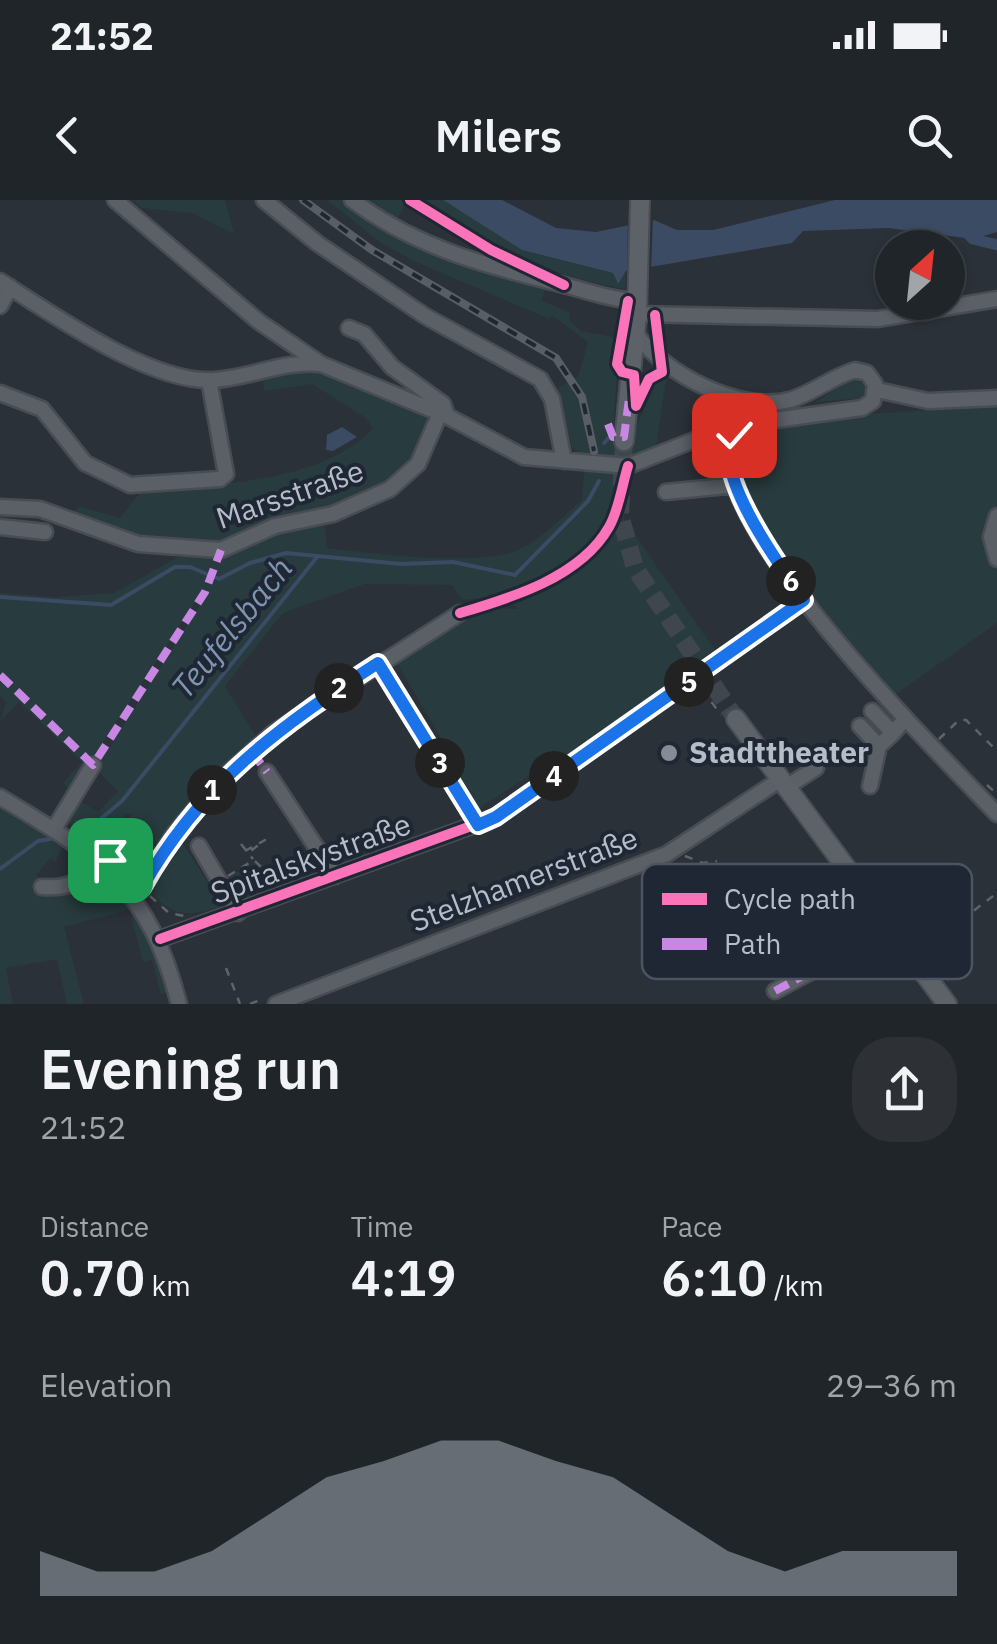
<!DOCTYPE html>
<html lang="en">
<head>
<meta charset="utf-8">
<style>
	body { margin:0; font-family:"IBM Plex Sans",sans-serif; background:#2d3136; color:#f1f3f6; height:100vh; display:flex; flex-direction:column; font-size:38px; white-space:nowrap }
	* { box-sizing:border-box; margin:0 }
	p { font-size:32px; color:#a2a5a8 }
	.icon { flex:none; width:55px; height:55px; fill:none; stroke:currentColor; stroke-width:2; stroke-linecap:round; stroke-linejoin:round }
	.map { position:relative; height:804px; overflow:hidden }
	.side { display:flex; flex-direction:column; background:#20252a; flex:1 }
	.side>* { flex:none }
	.needle { width:65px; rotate:27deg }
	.tools { position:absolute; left:875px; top:30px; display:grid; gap:20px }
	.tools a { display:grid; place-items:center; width:90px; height:90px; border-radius:50%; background:#20252a; box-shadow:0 2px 8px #0004,0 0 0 2px #3d4247; font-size:50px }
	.pin { position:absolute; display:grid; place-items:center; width:85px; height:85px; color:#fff; margin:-42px; border-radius:20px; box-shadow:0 5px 15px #0006 }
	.km { position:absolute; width:50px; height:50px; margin:-25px; border-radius:50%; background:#222; color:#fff; font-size:28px; line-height:50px; text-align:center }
	.round { display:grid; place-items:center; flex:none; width:105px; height:105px; border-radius:40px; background:#2d3136 }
	.overview { display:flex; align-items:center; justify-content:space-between; height:170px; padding:0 40px }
	h1 { font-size:55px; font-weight:600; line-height:75px }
	.metrics { display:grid; grid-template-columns:repeat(3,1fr); gap:15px; height:170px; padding:10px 40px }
	.metrics div { display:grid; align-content:center }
	.metrics b { font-size:50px; font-weight:600 }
	.metrics small { font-size:28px; font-weight:400 }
	.metrics p { font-size:28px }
	.chart { height:280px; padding:20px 40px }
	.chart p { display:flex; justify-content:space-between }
	.chart svg { width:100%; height:180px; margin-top:10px; fill:#858c96; opacity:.7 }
	.status { display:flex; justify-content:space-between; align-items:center; height:70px; padding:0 50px; background:#20252a; direction:ltr }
	.status svg { height:28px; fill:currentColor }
	header { display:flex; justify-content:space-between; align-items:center; height:130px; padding:0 40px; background:#20252a; font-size:45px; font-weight:600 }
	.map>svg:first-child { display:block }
	.green { fill:#283b3e }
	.water { fill:#3a4b63 }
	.pier { fill:#2b3138 }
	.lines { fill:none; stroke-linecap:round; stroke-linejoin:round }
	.stream { stroke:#3a4b63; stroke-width:4 }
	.canal { stroke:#3a4b63; stroke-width:11 }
	.major-tunnel { stroke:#40464e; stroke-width:18; stroke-dasharray:18 9; stroke-linecap:butt }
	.minor-casing { stroke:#494d53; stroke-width:19 }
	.major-casing { stroke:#494d55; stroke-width:22 }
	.path { stroke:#5e646a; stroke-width:2.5; stroke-dasharray:8 8; stroke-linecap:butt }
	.minor { stroke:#5b5f66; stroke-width:14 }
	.major { stroke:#5d6168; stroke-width:18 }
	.rail-casing { stroke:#595e64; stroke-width:8 }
	.rail { stroke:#1e2733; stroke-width:4; stroke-dasharray:11; stroke-linecap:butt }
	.quiet { stroke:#c787e3; stroke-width:8; stroke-dasharray:15 8; stroke-linecap:butt }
	.cycleway-casing { stroke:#1e2733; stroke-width:16 }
	.cycleway { stroke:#fb73b8; stroke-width:10 }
	.route-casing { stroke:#fff; stroke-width:20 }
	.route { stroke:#1a73e8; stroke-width:12 }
	.poi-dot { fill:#858c96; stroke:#1e2733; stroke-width:4 }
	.labels { text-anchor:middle; stroke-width:8; stroke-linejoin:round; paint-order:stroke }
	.street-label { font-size:30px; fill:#b5bdc9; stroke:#1e2733 }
	.poi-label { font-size:30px; font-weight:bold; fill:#b5bdc9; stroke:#1e2733; text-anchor:start }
	.water-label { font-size:32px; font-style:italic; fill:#7e94b0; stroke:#1e2733 }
	.key { fill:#1e2733; stroke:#4b5460; stroke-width:2.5 }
	.key-label { font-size:28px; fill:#b5bdc9 }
</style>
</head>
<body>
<div class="status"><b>21:52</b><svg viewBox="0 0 49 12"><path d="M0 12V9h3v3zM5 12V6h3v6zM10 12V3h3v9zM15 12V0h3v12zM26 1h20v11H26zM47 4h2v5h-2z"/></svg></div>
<header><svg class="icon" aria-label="back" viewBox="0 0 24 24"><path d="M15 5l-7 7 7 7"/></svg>Milers<svg class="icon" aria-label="search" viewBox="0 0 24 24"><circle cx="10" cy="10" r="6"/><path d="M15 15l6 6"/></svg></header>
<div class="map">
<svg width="997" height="804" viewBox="0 0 997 804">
	<rect width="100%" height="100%" fill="#2b3138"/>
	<path class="green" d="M 131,0 L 225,0 L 234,34 L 192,13 L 142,8 Z
		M 327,0 L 408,0 L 391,29 L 545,86 L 542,101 L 569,112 L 570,120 L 581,131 L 613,137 L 617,175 L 613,232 L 617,238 L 630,241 L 657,179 L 666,180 L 656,247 C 628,256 598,267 572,248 L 558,188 L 578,177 L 588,142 L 553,116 L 549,119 L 416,62 L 381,43 Z
		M 419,0 L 443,0 L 522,50 L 613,73 L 618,84 L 626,71 L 625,89 C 539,74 492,44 419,0 Z
		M 316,169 L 432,217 L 410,265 L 388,285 L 226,342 L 145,342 L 72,314 L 79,306 L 120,318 L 139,294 C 213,282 316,286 373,229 L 366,218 L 312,184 L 264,191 L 263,178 Z
		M 853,177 L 867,186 L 864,198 L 816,202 Z
		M 997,206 L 997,423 L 892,497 C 836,432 734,333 737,242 L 756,227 L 820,217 Z
		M 584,270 L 617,274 L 625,297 L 624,319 L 717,453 L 543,576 L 538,570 L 475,611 L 450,570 L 457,565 L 395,460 L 472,416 L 492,408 L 518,409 L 501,396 L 462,400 L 452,385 L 365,384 L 293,409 L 282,414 L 225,486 L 258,540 L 160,648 L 128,613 L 94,641 L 65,620 L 77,599 L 98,612 L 118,591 L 96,569 L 208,392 L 203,390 L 71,591 L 63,583 L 82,562 L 19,502 L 0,521 L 6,503 L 0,496 L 0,393 L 54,397 L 114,393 L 178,357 L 230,353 L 282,329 L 324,321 L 327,348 C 375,354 459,364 506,354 C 535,348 560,318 582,300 Z
		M 0,606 L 64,644 L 55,662 L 50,658 L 36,675 L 43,681 L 33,682 L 32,691 L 68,692 L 85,684 L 93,690 L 105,678 L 132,709 L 64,727 L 84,804 L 67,804 L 57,759 L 6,768 L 13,804 L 0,804 Z
		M 183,644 L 211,687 L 218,684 L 229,703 C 189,717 177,720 146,689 L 165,656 L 172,660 Z
		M 243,669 L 258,691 L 235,701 L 223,680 Z
		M 139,716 L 154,745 L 168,792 L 161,795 L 152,760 L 143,762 L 131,717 Z"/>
	<path class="water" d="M 443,0 L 502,0 L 556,28 L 596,32 L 654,20 L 677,30 L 713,30 L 835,0 L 997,0 L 997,32 L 973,39 L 888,28 L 803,31 L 792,43 L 626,71 L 618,84 L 613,73 L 522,50 Z
		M 342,227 L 357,237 L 333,251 L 326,250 L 327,235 Z"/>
	<path class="pier" d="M 653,15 L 651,72 L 627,77 L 628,19 Z"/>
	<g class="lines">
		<path class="stream" d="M 618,213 L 621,178
			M 604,243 L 617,228
			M 0,397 L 111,405 L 175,367 L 190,367 L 219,379 L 250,363 L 286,353 L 401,364 L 453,362 L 515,375 L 588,301 L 599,281
			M 84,633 L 122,601 L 317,357
			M 0,669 L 38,641 L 56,638"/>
		<path class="canal" d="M 965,31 L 973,39 L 997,45"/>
		<path class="major-tunnel" d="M 624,241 L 620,315 L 635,368 L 736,519"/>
		<g class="minor-casing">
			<path id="minor" d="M 115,0 L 258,121 L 321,164 L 447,216 L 524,257 L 628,266 L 702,237 L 730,239
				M 264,0 L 317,43 L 425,116 L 540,179 L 552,199 L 564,261
				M 352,0 C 415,47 486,66 561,84 C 586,91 613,100 638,101
				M 0,81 C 52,114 151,184 214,180 C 248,178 286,160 320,164
				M 0,106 L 10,87
				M 637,114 L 878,119 L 997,99
				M 349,128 L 364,134 L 392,167 L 443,204 L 447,216
				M 636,134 C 665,174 739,213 790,200 C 813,193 832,177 855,170 L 867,173 L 875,184 L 873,201 L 862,208 L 761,222 L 730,239
				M 877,190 L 928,201 L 997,198
				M 0,193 L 42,209 L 85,263 L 130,285 L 220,279 L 226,274 L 209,180
				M 730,239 C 703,322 941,555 997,614
				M 666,292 L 737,285
				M 0,307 L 40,309 L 138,344 L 221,350 L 275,326 L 333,314 L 390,289 L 418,264 L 440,213
				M 997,316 L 991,337 L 997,359
				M 0,327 L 45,332
				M 378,463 L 478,625
				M 872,511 L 893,533 L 899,526
				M 860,526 L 879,546
				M 267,572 L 335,676
				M 870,586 L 879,546 L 893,533
				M 785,588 L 816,568
				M 0,597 C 100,657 149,686 179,804
				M 54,629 L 93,565
				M 199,646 L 238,713
				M 42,687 C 71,689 79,682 98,660
				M 134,697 L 174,634 L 217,583 L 273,533 L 460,413
				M 160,739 L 496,617 L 804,400
				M 775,791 L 892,728
				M 276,804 L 667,654 L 778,581"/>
		</g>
		<g class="major-casing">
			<path id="major" d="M 624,241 L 637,114 L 640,0
				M 736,519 L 947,804"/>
		</g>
		<path class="path" d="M 715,224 L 704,214 L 720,210 L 720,206
			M 702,489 L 721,515
			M 939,539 L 959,520 L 966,520 L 997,551
			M 987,585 L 997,594
			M 241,644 L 253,659
			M 245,651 L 265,640 L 248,653
			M 685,656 L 703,663 L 717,661
			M 228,676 L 254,660 L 261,667
			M 150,696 L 169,713 L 185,716
			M 926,747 L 953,786
			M 923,749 L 997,693
			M 226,768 L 240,804
			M 250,804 L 263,799"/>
		<use href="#minor" class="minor"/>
		<use href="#major" class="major"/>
		<g class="rail-casing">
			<path id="rail" d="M 303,0 L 372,50 L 556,158 L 582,197 L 594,251"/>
		</g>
		<use href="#rail" class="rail"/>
		<path class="quiet" d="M 608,224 L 613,237 L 624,237 L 629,199
			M 0,475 L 93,565 L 205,392 L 221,350
			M 252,552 L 267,572
			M 775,791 L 892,728"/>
		<g class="cycleway-casing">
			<path id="cycleway" d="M 410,0 L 491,50 L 564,85
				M 628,101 L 617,164 L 622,172 L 634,175 L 636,206 L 649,179 L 662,172 L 655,115
				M 460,413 C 511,398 581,377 609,327 C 619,310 622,285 628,266
				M 160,739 L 496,617 L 804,400"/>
		</g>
		<use href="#cycleway" class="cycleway"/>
	</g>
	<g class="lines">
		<g class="route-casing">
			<path id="route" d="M 110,660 L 142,688 C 201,583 279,527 378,463 L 478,625 L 496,617 L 804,400 C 782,369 709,270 734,235"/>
		</g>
		<use href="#route" class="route"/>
	</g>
	<circle class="poi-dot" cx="669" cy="553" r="10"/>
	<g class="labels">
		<g class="street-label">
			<text transform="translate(290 295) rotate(-19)" y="10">Marsstraße</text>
			<text transform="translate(311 659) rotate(-20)" y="10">Spitalskystraße</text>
			<text transform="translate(524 680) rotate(-21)" y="10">Stelzhamerstraße</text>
		</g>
		<g class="poi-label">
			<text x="689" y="563">Stadttheater</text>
		</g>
		<g class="water-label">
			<text transform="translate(232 428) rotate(-51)" y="11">Teufelsbach</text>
		</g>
	</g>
	<rect x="642" y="664" width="330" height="115" rx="15" class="key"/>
	<rect x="662" y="693" width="45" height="12" fill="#fb73b8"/>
	<rect x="662" y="738" width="45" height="12" fill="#c787e3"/>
	<g class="key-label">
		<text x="724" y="709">Cycle path</text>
		<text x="724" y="754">Path</text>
	</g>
</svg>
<div class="tools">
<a><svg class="needle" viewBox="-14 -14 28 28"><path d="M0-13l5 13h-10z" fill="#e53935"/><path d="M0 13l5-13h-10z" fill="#a2a5a8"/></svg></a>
</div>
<div class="pin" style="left:110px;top:660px;background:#1e9e55"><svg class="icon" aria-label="arrive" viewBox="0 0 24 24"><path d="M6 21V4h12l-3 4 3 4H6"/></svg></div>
<div class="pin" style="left:734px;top:235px;background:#d93025"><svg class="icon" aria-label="check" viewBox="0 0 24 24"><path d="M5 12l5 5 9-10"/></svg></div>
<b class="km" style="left:212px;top:590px">1</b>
<b class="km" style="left:339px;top:488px">2</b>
<b class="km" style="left:440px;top:563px">3</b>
<b class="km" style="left:554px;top:576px">4</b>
<b class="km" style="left:689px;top:482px">5</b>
<b class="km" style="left:791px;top:381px">6</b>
</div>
<section class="side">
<div class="overview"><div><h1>Evening run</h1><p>21:52</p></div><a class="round"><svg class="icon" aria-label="share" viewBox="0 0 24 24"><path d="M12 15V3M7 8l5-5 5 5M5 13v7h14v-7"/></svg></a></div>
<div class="metrics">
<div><p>Distance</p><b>0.70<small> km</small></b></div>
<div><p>Time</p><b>4:19</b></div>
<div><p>Pace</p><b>6:10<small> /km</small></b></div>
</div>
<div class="chart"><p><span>Elevation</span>29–36 m</p>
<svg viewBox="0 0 160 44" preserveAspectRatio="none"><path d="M0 44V33L10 38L20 38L30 33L40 24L50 15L60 11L70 6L80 6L90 11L100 15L110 24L120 33L130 38L140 33L150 33L160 33V44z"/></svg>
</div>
</section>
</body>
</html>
